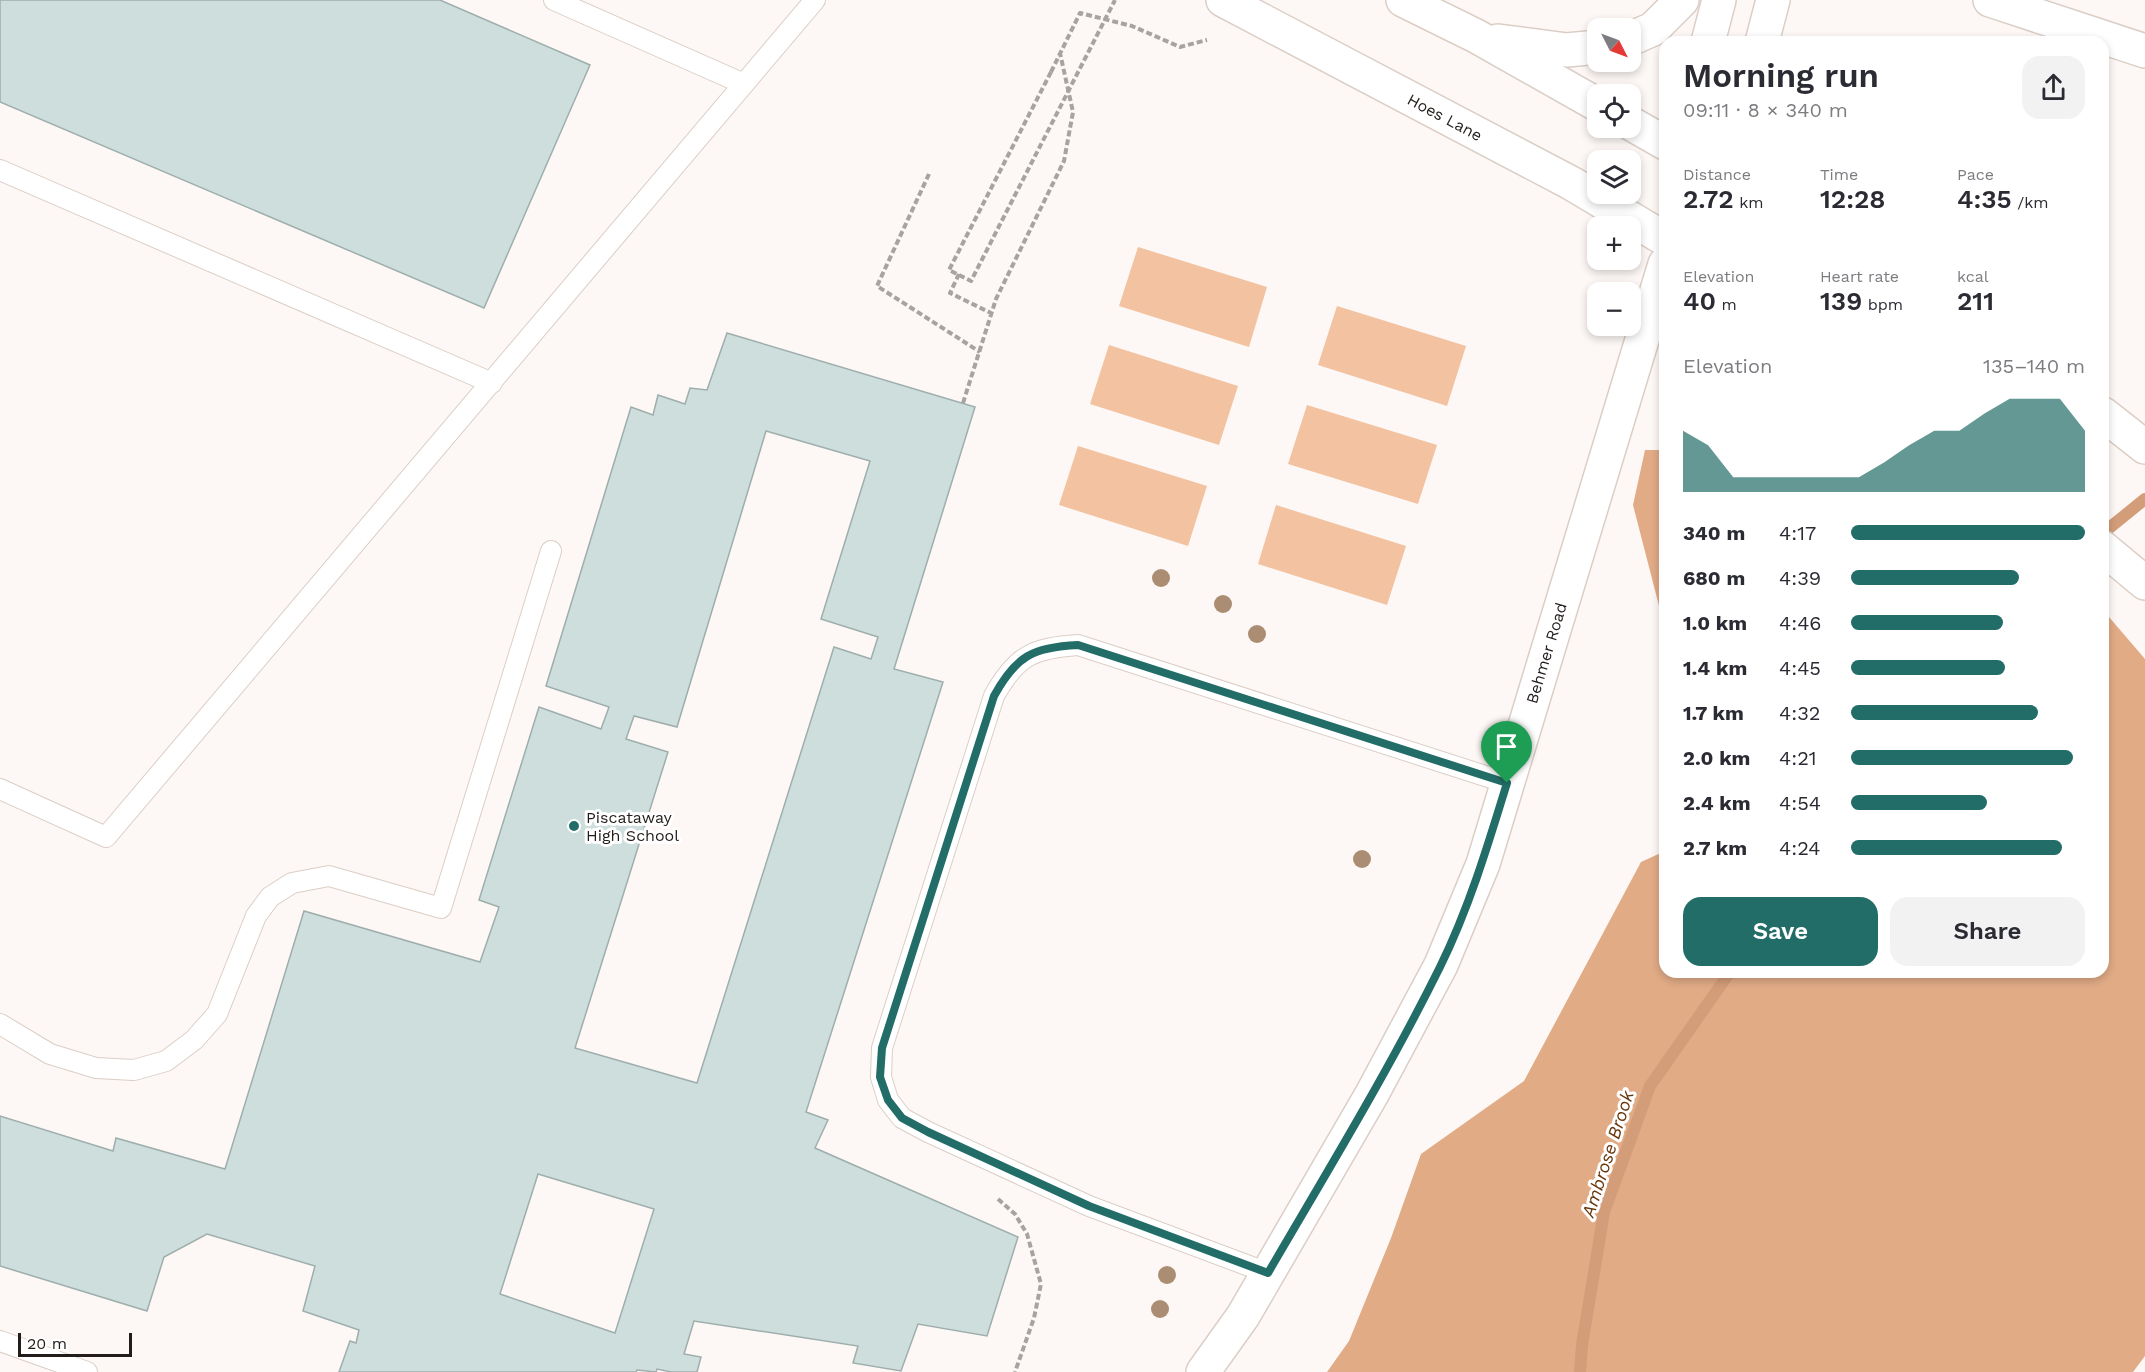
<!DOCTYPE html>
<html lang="en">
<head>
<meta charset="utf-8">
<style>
	body { margin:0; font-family:"Work Sans",sans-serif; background:#f2f2f3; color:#2b2b33; height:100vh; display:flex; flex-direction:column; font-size:22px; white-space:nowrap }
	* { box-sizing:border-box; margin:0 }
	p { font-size:20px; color:#7c7c81 }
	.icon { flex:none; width:33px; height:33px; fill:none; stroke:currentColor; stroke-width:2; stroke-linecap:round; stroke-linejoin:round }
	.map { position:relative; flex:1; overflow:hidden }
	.sheet { position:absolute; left:1659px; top:36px; width:450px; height:942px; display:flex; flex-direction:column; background:#fff; border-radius:18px; box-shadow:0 3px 9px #0003 }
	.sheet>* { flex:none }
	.needle { width:39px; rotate:132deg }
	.controls { position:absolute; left:1587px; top:18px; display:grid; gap:12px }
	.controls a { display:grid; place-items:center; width:54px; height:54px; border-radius:12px; background:#fff; box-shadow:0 3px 9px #0003; font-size:30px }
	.scale { position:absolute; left:18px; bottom:15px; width:114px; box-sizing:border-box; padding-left:6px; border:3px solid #221d1b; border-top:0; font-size:16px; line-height:21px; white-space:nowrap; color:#221d1b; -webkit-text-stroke:4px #fff; paint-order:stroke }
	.pin { position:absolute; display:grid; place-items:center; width:51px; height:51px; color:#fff; margin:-62px -26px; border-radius:50% 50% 50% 0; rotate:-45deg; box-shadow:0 0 6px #0007 }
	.pin .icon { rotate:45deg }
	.round { display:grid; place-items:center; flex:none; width:63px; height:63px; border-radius:18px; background:#f2f2f3 }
	.headline { display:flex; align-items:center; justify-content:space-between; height:102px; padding:0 24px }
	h1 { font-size:33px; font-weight:600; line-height:45px }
	.stats { display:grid; grid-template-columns:repeat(3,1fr); gap:9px; height:102px; padding:6px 24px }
	.stats div { display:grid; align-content:center }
	.stats b { font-size:26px; font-weight:600 }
	.stats small { font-size:16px; font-weight:400 }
	.stats p { font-size:16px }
	.chart { height:168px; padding:12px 24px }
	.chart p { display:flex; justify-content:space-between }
	.chart svg { width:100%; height:108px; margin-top:6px; fill:#236d68; opacity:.7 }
	.button { display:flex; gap:12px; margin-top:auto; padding:12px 24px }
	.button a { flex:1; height:69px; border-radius:18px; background:#236d68; color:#fff; font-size:24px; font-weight:600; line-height:69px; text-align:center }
	.button a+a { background:#f2f2f3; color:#2b2b33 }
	ul { padding:0 24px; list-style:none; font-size:20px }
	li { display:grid; grid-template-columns:96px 72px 1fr; align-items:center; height:45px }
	li i { height:15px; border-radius:8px; background:#236d68 }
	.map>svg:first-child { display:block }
	.green { fill:#f2c2a1 }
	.forest { fill:#e1ab86 }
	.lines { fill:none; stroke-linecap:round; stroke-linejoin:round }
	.stream { stroke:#d39d79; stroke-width:12 }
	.building { fill:#cddedc; stroke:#9eaeac; stroke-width:1.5; fill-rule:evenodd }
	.lane-casing { stroke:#dbcec6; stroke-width:22 }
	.street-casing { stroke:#dbcec6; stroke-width:36 }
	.secondary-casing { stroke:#dbcec6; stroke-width:36 }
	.highway-casing { stroke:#dbcec6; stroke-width:36 }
	.path { stroke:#a8a3a0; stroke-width:4; stroke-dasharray:6 3; stroke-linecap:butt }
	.lane { stroke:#fff; stroke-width:20 }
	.street { stroke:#fff; stroke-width:33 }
	.secondary { stroke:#fff; stroke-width:33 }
	.highway { stroke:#fff; stroke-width:33 }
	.path-bridge { stroke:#a8a3a0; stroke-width:4; stroke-dasharray:6 3; stroke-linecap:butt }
	.tree { fill:#aa8d73 }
	.route-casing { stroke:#fff; stroke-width:12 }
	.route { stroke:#236d68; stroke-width:8 }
	.poi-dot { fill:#236d68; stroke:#fff; stroke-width:2 }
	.labels { text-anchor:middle; stroke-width:6; stroke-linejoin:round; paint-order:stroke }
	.street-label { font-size:16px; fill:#221d1b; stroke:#fff }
	.poi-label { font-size:16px; fill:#221d1b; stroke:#fff; text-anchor:start }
	.water-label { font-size:18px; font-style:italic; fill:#69370b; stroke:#fff }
</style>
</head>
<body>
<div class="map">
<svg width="2145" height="1372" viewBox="0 0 2145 1372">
	<rect width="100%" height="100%" fill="#fdf8f5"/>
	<path class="green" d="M 1138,247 L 1267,287 L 1249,347 L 1119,306 Z
		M 1337,306 L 1466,346 L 1447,406 L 1318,365 Z
		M 1109,345 L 1238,386 L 1219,445 L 1090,404 Z
		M 1307,405 L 1437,445 L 1418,504 L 1288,464 Z
		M 1078,446 L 1207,486 L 1188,546 L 1059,505 Z
		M 1276,505 L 1406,546 L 1387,605 L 1258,564 Z"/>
	<path class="forest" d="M 1645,450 L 1665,450 L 1665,629 L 1633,505 Z
		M 2103,610 L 2145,659 L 2145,1356 L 2133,1372 L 1327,1372 L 1349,1341 L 1391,1238 L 1421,1154 L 1524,1081 L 1641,862 L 1665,851 L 1665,972 L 2103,972 Z"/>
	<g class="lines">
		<path class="stream" d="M 2103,533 L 2145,499
			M 1580,1372 L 1582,1345 L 1604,1212 L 1650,1086 L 1730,972"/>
	</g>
	<path class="building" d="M 0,0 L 440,0 L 590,65 L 484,308 L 0,102 Z
		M 727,333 L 975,407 L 894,669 L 943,682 L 806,1112 L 828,1120 L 815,1148 L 1018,1237 L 987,1336 L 918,1324 L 901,1371 L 853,1363 L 858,1346 L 694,1321 L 684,1354 L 701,1357 L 697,1372 L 671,1372 L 657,1369 L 656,1372 L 637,1370 L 636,1372 L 339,1372 L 350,1341 L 356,1343 L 359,1330 L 303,1311 L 315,1266 L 207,1234 L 164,1257 L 147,1311 L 0,1266 L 0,1116 L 113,1151 L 116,1138 L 225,1169 L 304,911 L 480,962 L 499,907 L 479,900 L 539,707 L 601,729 L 609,707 L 546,686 L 631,407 L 653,415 L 658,395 L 685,404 L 690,388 L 707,390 ZM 766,431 L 870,461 L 821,619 L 878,637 L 871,659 L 834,647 L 697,1083 L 575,1048 L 668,752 L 626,739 L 634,716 L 677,727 ZM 538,1174 L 654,1209 L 615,1333 L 500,1294 Z"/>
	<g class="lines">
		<g class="lane-casing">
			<path id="lane" d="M 554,0 L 744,84
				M 0,170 L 492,383
				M 0,789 L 106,837 L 815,0
				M 0,1024 L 50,1054 L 96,1068 L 134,1070 L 166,1061 L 194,1040 L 217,1014 L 256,916 L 270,897 L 292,883 L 329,876 L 441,908 L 551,551
				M 1268,1273 L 1089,1206 L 928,1132 L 902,1118 L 888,1100 L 881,1077 L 882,1048 L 994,696 C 1016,656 1033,648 1078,645 L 1507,783
				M 0,1341 L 87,1372"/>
		</g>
		<g class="street-casing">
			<path id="street" d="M 1990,0 L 2145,51"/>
		</g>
		<g class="secondary-casing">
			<path id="secondary" d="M 1708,42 L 1719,0
				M 1762,42 L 1773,0
				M 1203,1372 L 1243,1316 L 1268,1273 L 1372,1094 L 1441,965 L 1483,864 L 1665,264"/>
		</g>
		<g class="highway-casing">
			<path id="highway" d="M 1223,0 L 1571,183 L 1665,239
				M 1403,0 L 1476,36 L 1598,105
				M 1630,39 L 1653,29 L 1682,0
				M 1498,41 L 1567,50 L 1598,47
				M 1630,123 L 1665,143
				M 2103,414 L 2145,447
				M 2103,548 L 2145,583"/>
		</g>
		<path class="path" d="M 1051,72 L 1080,13 L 1132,26 L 1180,47 L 1207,40
			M 929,174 L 877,286 L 980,352
			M 959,274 L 950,293 L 991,313
			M 963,403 L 996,299 L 1064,161 L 1073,112 L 1060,53
			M 998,1199 L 1015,1214 L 1027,1234 L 1041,1284 L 1034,1318 L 1015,1372"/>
		<use href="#lane" class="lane"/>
		<use href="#street" class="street"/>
		<use href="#secondary" class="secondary"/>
		<use href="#highway" class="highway"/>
		<path class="path-bridge" d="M 1051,72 L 949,270 L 971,281 L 1115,0"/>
	</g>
	<g class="tree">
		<circle cx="1161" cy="578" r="9"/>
		<circle cx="1223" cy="604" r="9"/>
		<circle cx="1257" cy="634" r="9"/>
		<circle cx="1362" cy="859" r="9"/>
		<circle cx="1167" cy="1275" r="9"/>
		<circle cx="1160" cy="1309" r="9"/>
	</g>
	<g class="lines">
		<g class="route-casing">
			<path id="route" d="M 1078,645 L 1507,783 C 1488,845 1469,908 1440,967 C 1388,1072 1327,1172 1268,1273 L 1089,1206 L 928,1132 L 902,1118 L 888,1100 L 880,1077 L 882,1048 L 994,696 C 1016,656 1033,647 1078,645 Z"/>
		</g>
		<use href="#route" class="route"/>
	</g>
	<circle class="poi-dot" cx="574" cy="826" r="6"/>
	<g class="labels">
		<g class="street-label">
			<text transform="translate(1445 117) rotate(28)" y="6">Hoes Lane</text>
			<text transform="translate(1546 653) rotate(-73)" y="6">Behmer Road</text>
		</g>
		<g class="poi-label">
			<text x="586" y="823">Piscataway<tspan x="586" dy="18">High School</tspan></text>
		</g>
		<g class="water-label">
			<text transform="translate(1608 1154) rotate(-72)" y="6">Ambrose Brook</text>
		</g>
	</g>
</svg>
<div class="controls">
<a><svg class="needle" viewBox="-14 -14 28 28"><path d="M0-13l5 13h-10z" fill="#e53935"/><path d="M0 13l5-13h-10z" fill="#7c7c81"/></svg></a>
<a><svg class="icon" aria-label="locate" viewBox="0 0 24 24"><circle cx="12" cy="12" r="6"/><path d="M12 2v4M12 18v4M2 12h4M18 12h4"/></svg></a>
<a><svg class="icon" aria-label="layers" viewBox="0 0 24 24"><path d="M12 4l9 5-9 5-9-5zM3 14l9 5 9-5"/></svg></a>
<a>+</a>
<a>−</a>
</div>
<div class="scale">20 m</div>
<div class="pin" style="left:1507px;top:783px;background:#1e9e55"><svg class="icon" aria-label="arrive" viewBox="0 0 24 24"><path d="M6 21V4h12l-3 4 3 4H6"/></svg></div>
<section class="sheet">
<div class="headline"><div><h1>Morning run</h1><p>09:11 · 8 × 340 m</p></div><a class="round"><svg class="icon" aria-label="share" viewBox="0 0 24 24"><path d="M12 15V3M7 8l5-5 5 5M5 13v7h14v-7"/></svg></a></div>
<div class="stats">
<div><p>Distance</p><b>2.72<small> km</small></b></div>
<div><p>Time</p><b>12:28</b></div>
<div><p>Pace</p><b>4:35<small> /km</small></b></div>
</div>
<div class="stats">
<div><p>Elevation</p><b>40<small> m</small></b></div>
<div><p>Heart rate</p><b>139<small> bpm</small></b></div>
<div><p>kcal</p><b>211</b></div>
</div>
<div class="chart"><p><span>Elevation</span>135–140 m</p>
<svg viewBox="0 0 160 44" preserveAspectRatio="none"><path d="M0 44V19L10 25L20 38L30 38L40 38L50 38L60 38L70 38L80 32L90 25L100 19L110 19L120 12L130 6L140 6L150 6L160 19V44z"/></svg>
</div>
<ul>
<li><b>340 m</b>4:17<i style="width:100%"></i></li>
<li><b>680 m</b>4:39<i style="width:72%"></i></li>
<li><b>1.0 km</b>4:46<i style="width:65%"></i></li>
<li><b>1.4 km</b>4:45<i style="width:66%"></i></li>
<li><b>1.7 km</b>4:32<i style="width:80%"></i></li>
<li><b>2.0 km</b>4:21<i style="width:95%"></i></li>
<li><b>2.4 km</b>4:54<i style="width:58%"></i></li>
<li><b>2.7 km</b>4:24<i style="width:90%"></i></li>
</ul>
<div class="button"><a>Save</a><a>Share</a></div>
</section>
</div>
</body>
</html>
